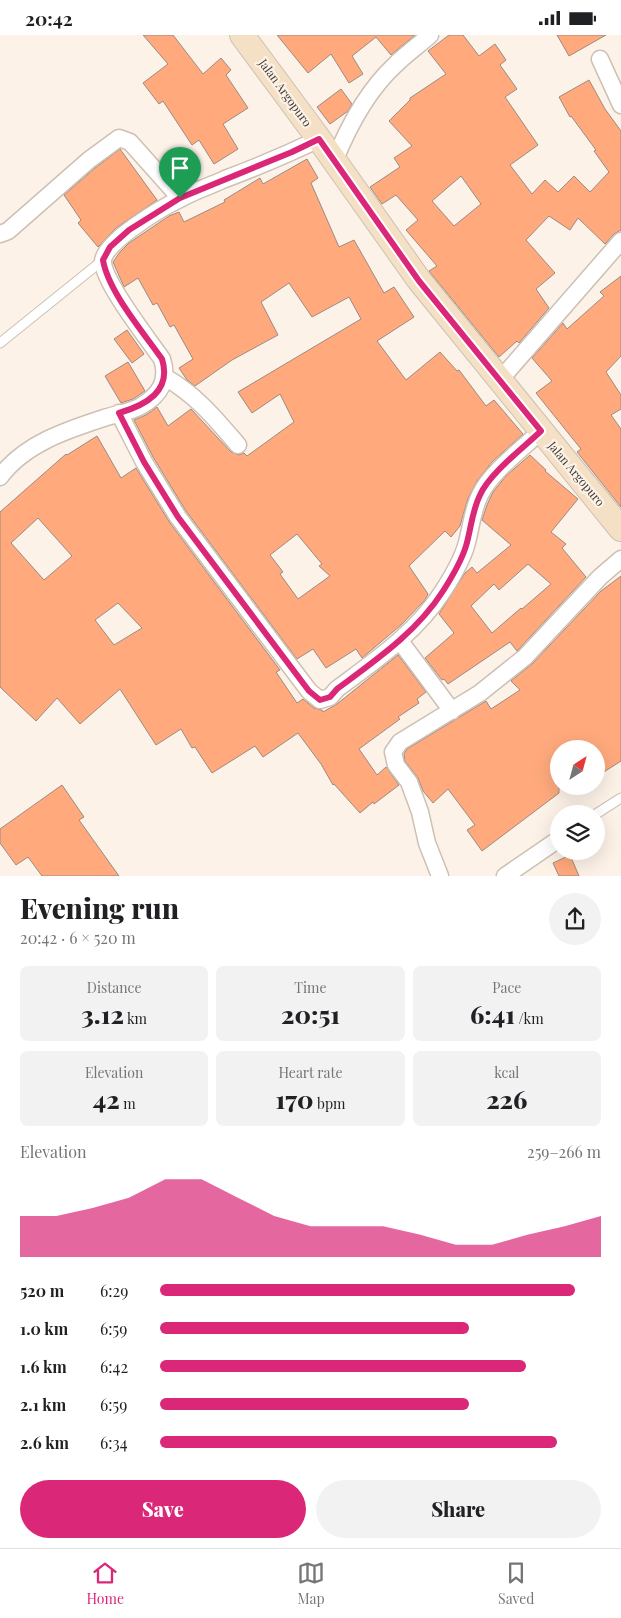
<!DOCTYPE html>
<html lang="en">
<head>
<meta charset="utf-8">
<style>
	body { margin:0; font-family:"Playfair Display",serif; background:#f2f2f2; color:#202124; height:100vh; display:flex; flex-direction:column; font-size:19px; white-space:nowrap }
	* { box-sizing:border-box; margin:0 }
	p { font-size:16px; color:#757577 }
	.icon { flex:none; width:28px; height:28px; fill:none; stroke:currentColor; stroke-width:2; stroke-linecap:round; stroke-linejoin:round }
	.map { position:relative; height:841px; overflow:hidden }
	.details { display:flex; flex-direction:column; background:#fff; flex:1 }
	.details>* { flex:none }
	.needle { width:32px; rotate:36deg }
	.fabs { position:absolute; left:550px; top:705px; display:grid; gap:10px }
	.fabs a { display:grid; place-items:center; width:55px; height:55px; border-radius:50%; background:#fff; box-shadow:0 5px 20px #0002; font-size:25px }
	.pin { position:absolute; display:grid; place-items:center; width:42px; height:42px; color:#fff; margin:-51px -21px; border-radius:50% 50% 50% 0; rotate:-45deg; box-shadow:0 0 5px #0007 }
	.pin .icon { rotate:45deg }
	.round { display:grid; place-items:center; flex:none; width:52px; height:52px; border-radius:26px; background:#f2f2f2 }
	.head { display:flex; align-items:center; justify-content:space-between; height:85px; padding:0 20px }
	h1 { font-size:28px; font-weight:800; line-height:38px }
	.metrics { display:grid; grid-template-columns:repeat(3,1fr); gap:8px; height:85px; padding:5px 20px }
	.metrics div { display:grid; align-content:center; border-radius:8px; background:#f2f2f2; text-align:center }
	.metrics b { font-size:25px; font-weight:800 }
	.metrics small { font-size:14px; font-weight:400 }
	.metrics p { font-size:14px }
	.chart { height:140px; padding:10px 20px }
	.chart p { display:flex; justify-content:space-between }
	.chart svg { width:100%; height:90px; margin-top:5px; fill:#db2777; opacity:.7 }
	.primary-button { display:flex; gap:10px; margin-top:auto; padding:10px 20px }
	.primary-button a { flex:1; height:58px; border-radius:30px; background:#db2777; color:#fff; font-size:20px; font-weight:800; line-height:58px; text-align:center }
	.primary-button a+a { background:#f2f2f2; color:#202124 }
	ul { padding:0 20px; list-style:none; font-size:16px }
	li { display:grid; grid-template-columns:80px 60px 1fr; align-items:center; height:38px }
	li i { height:12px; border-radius:6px; background:#db2777 }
	.status { display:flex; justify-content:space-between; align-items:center; height:35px; padding:0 25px; background:#fff; direction:ltr }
	.status svg { height:14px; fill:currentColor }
	.tab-bar { display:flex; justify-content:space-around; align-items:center; height:70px; border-top:1px solid #e0e0e0; background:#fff; font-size:14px; color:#757577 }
	.tab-bar a { display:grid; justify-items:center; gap:2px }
	.tab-bar .current { color:#db2777 }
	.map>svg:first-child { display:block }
	.building { fill:#ffa97d; stroke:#9b8b83; fill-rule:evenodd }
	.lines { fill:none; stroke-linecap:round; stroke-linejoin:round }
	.lane-casing { stroke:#cdc0b4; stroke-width:11 }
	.street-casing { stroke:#cdc0b4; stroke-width:19 }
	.secondary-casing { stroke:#cdc0b4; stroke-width:26 }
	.lane { stroke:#fff; stroke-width:9 }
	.street { stroke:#fff; stroke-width:16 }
	.secondary { stroke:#f4e0c4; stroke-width:24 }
	.route-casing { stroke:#fff; stroke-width:10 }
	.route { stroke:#db2777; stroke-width:6 }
	.labels { text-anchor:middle; stroke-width:4.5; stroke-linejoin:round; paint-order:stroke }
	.street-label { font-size:12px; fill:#3e3934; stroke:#fdf2e8 }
</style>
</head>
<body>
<div class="status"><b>20:42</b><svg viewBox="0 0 49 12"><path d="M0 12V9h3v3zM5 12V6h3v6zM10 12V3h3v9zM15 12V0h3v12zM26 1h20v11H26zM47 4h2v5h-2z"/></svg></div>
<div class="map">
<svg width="621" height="841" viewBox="0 0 621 841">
	<rect width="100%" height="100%" fill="#fdf2e8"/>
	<path class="building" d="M 143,0 L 173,0 L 203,39 L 221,23 L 231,35 L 226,40 L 248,73 L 223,89 L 238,114 L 214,129 L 199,105 L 192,110 L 163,66 L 159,69 L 143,48 L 168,29 Z
		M 277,0 L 415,0 L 391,20 L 376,2 L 352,21 L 363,39 L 349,48 L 331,19 L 308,38 Z
		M 449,0 L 463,0 L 479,21 L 495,9 L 506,25 L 500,30 L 517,54 L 505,62 L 538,110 L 510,130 L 532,159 L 545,145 L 558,157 L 574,141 L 590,157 L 609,137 L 594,116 L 596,115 L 571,81 L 570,82 L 559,62 L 589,45 L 605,74 L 621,96 L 621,195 L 614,199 L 605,209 L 578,183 L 570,195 L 549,181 L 526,205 L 555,238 L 536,254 L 549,273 L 519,308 L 517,306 L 499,322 L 429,236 L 437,231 L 406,195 L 418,185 L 396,160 L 382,169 L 370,152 L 400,132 L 394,123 L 412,111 L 389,86 L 410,65 L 410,63 L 446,39 L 428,16 ZM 461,141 L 481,169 L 454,191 L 432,166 Z
		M 557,0 L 606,0 L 569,21 Z
		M 341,54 L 352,69 L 348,76 L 330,89 L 317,72 Z
		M 120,114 L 157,165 L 116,193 L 98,212 L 78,188 L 81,185 L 64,160 L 95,133 Z
		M 307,124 L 318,143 L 311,148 L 339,212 L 354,205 L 384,258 L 394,252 L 414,282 L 377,306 L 406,345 L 440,317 L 457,336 L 459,335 L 486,371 L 494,365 L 523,399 L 492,427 L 477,446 L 468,463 L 460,491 L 451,502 L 445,496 L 409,531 L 428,559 L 425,565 L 401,590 L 362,623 L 356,614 L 326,633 L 313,614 L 297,624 L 186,476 L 153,422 L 134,385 L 146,380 L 157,372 L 168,391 L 191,374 L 231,417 L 239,420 L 244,418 L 247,421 L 294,387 L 280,359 L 252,378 L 238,357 L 361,284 L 349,262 L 312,282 L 289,248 L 261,267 L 278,300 L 232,325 L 195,351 L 187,345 L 179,333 L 193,324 L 174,290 L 170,292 L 157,268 L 153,270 L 138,243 L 124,252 L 113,227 L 120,217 L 129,208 L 169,181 L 179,177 L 184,187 L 225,167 L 224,165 L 260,143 L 263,149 ZM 297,499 L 322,529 L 319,531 L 330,541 L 298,564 L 280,539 L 283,537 L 270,520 Z
		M 621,241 L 621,321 L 606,337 L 621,360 L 621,374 L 611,380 L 621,394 L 621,472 L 577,417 L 581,414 L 536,358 L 552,346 L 532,323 L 563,288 L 567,294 L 604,261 L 600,257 Z
		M 127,295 L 144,319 L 132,328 L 114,304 Z
		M 128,327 L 145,356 L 133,364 L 121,368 L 105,341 Z
		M 97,401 L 121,443 L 136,433 L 170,488 L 280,635 L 276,637 L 297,668 L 303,664 L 314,673 L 322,675 L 323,677 L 337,669 L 398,620 L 426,657 L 417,664 L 419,668 L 398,682 L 400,684 L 359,714 L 377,740 L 386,732 L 399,750 L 374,769 L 373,767 L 360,778 L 334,749 L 333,750 L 321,729 L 298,698 L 263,722 L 255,711 L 212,738 L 195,712 L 192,713 L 181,694 L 156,710 L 120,654 L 80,689 L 57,663 L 36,686 L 0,652 L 0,477 L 66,419 L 67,420 ZM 38,483 L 72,521 L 44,545 L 11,508 ZM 118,568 L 142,593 L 114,610 L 95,585 Z
		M 530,420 L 546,435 L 545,436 L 578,464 L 551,497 L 566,509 L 562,513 L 586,542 L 517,616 L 510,607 L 448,649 L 444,644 L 442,645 L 425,623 L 454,598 L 439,579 L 465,538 L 472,532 L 477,538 L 511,510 L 482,485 L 487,470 L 493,457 L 506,441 ZM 528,529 L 551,549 L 522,574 L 521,573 L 492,598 L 471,571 L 494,549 L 499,555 Z
		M 621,541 L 621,726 L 596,742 L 596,714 L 559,714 L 559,758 L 482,816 L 467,795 L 475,790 L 448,754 L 433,768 L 423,756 L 418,743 L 405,726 L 404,719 L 407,714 L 486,666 L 491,674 L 520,655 L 511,646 L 532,629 L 601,556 Z
		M 62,750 L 84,782 L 79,785 L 119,841 L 42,841 L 28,822 L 16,830 L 0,808 L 0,794 Z
		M 570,820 L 579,841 L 559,841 L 553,828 Z"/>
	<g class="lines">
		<g class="lane-casing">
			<path id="lane" d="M 0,308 L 103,225
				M 596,779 L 621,763"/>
		</g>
		<g class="street-casing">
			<path id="street" d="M 600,24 L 621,70
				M 334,127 C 348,92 367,56 395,30 C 406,19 419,10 430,0
				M 0,199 L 8,196 L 89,125 L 119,103 L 130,107 L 180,163
				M 165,342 C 197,361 214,382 238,410
				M 499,346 L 621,206
				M 119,378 L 144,427 L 178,482 L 309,656 L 320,665 L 330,662 L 337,654 C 376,625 417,597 443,556 C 452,542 461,527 466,511 C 471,494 472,476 480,460 C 490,438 523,413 541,396
				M 0,442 C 24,409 67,395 104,383 C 116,379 131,377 141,371 C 160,360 169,345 162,324 C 148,304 104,248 103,227 C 102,208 163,172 180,164 C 194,156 210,151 225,144 C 257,132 288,119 319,104
				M 400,606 L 452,676
				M 440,841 L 427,808 L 420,777 L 409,747 L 396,730 L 393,717 L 400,707 L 480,658 L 525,622 L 600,542 L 621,524
				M 505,841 L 559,804"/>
		</g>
		<g class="secondary-casing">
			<path id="secondary" d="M 242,0 L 319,104 L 419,245 L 621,494"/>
		</g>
		<use href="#lane" class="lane"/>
		<use href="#street" class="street"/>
		<use href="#secondary" class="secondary"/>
	</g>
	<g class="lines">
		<g class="route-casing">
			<path id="route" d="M 319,104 L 419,246 L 541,396 C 523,413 490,438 480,460 C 472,476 471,494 466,511 C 461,527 452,542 443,556 C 417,597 376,625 337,654 L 330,662 L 320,665 L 309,656 L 178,482 L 144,427 L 119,378 C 146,370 172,356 162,324 C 143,297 108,256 103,225 L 110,212 L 129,195 L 180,163 L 292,117 Z"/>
		</g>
		<use href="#route" class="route"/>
	</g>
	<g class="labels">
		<g class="street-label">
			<text transform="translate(285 58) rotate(54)" y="4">Jalan Argopuro</text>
			<text transform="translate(576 439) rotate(50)" y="4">Jalan Argopuro</text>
		</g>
	</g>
</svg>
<div class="fabs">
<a><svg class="needle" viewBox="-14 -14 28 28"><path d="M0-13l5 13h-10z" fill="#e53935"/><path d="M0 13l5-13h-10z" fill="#757577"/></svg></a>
<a><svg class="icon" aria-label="layers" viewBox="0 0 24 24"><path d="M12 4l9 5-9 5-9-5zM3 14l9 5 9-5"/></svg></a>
</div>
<div class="pin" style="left:180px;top:163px;background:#1e9e55"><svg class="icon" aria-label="arrive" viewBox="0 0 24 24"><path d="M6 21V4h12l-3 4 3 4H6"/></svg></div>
</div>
<section class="details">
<div class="head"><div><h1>Evening run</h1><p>20:42 · 6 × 520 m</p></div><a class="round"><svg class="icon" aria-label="share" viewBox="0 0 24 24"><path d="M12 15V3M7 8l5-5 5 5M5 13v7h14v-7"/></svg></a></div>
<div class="metrics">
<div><p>Distance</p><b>3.12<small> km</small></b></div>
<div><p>Time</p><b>20:51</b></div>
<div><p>Pace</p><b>6:41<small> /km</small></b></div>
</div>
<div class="metrics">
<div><p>Elevation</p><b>42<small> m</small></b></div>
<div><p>Heart rate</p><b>170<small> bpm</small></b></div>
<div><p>kcal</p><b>226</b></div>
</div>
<div class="chart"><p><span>Elevation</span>259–266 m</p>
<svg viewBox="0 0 160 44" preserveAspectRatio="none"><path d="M0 44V24L10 24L20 20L30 15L40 6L50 6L60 15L70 24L80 29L90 29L100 29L110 33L120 38L130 38L140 33L150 29L160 24V44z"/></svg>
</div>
<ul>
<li><b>520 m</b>6:29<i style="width:94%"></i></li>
<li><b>1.0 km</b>6:59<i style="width:70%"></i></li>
<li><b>1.6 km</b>6:42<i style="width:83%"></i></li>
<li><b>2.1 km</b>6:59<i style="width:70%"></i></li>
<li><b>2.6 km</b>6:34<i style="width:90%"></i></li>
</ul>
<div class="primary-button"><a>Save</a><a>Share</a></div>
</section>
<nav class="tab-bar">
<a class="current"><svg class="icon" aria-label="home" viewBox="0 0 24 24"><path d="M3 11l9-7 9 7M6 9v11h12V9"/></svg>Home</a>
<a><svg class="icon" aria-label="map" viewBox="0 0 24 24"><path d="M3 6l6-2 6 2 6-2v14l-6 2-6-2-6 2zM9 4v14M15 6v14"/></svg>Map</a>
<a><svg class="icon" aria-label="saved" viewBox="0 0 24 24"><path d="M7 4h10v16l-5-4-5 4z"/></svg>Saved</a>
</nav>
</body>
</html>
